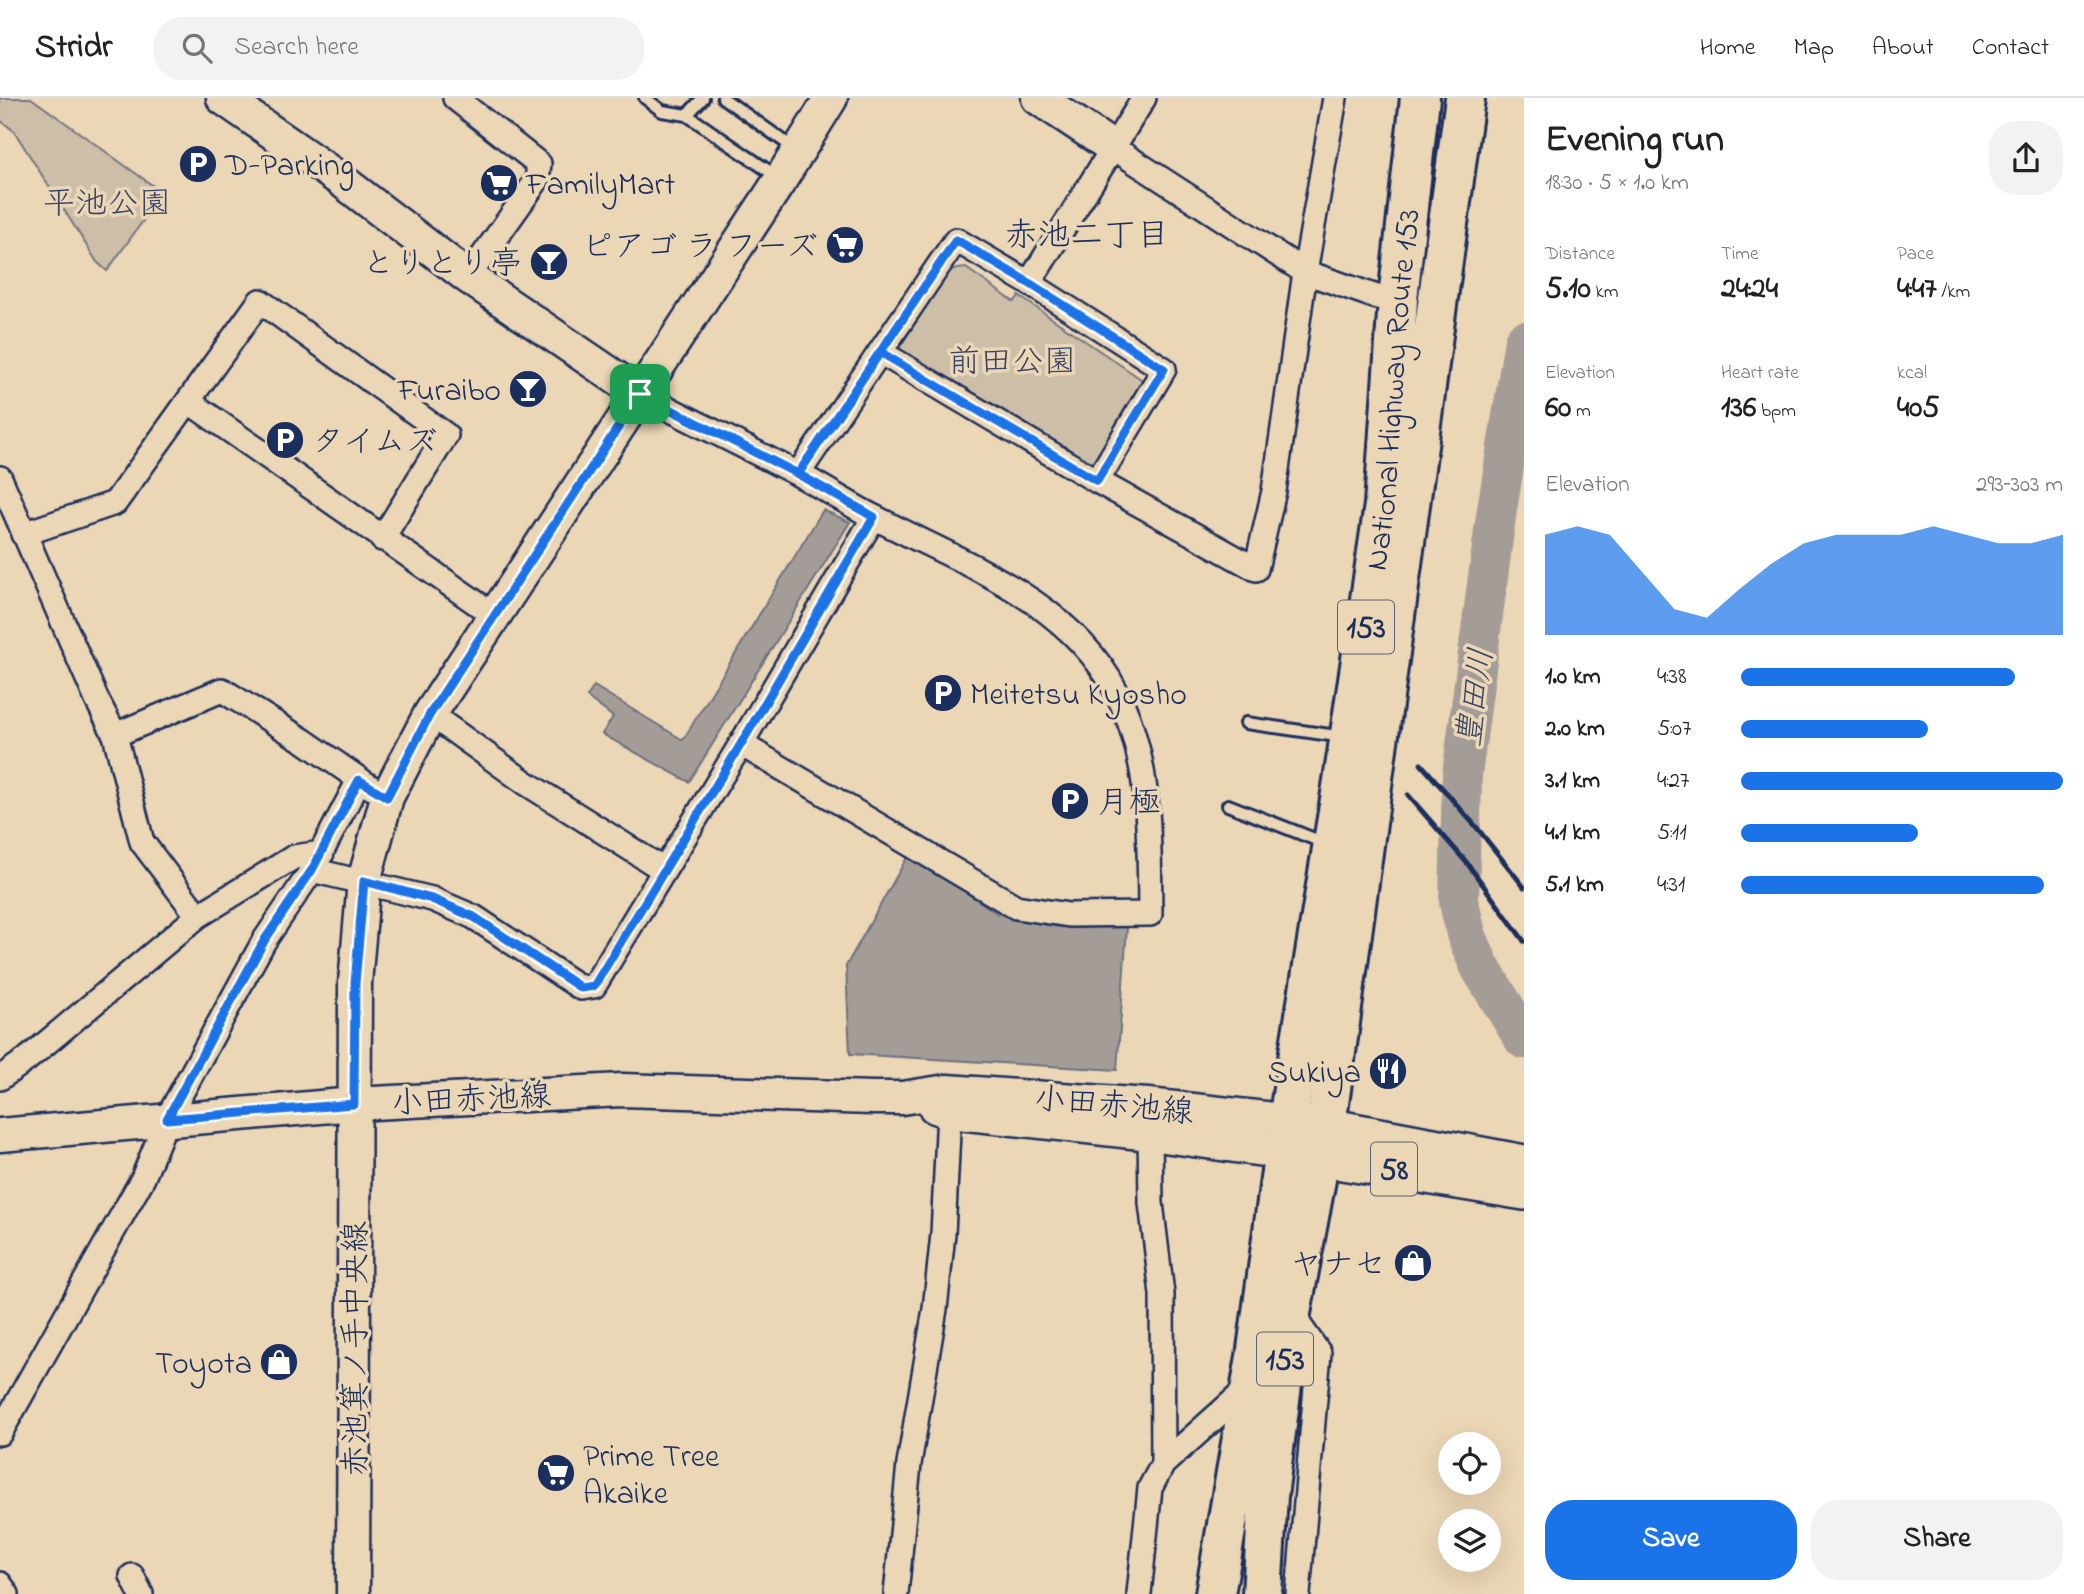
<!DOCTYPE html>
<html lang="en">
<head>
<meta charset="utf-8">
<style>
	body { margin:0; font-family:"Indie Flower","Klee One",sans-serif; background:#f2f2f2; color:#222; height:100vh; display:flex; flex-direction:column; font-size:26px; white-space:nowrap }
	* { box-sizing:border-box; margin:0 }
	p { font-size:23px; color:#767676 }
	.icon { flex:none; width:38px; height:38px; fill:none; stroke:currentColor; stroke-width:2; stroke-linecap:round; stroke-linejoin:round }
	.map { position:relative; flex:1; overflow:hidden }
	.panel { display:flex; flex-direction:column; background:#fff; width:560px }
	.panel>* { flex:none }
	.buttons { position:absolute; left:1438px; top:1334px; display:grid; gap:14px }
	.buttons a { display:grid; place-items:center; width:63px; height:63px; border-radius:50%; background:#fff; box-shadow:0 7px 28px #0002; font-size:35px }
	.pin { position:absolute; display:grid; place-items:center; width:60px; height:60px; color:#fff; margin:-30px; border-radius:14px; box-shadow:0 4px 10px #0006 }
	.round { display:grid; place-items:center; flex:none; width:74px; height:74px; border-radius:28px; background:#f2f2f2 }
	.summary { display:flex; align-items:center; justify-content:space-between; height:119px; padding:0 21px }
	h1 { font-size:38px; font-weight:800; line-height:52px }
	.stats { display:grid; grid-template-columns:repeat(3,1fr); gap:10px; height:119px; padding:7px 21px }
	.stats div { display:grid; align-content:center }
	.stats b { font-size:30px; font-weight:800 }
	.stats small { font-size:19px; font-weight:400 }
	.stats p { font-size:19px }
	.chart { height:196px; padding:14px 21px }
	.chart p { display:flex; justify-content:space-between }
	.chart svg { width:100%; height:126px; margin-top:7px; fill:#1a73e8; opacity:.7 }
	.button { display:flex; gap:14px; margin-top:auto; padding:14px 21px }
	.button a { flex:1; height:80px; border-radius:28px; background:#1a73e8; color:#fff; font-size:28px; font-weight:800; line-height:80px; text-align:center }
	.button a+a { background:#f2f2f2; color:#222 }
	ul { padding:0 21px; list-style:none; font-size:23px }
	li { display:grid; grid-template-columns:112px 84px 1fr; align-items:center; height:52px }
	li i { height:18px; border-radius:9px; background:#1a73e8 }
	header { display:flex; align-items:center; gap:42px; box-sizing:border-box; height:98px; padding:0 35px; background:#fff; border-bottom:2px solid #e0e0e0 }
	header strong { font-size:33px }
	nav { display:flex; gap:38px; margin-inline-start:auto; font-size:24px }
	.search { width:490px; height:63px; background:#f2f2f2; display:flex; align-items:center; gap:18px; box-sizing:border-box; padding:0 24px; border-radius:28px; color:#767676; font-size:26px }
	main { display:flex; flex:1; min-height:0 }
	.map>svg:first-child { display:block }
	.green { fill:#cdbea8; stroke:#747683; stroke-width:2 }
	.water { fill:#a49d97; stroke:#6d7180; stroke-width:2 }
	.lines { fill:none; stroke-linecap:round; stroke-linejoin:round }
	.river { stroke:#a49d97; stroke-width:40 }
	.lane-casing { stroke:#1b2f5e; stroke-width:16 }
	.street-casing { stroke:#1b2f5e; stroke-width:28 }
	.secondary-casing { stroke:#1b2f5e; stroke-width:37 }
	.primary-casing { stroke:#1b2f5e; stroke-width:40 }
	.highway-casing { stroke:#1b2f5e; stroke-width:44 }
	.lane { stroke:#ebd6b5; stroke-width:10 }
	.street { stroke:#ebd6b5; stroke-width:23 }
	.secondary { stroke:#ebd6b5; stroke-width:32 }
	.primary { stroke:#ebd6b5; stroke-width:35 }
	.highway { stroke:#ebd6b5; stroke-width:38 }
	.rail { stroke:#1b2f5e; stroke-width:5 }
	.route-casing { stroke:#fff; stroke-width:14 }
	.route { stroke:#1a73e8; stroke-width:9 }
	.labels { text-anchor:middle; stroke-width:7; stroke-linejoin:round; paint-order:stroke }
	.shield { fill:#ebd6b5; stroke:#596178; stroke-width:2 }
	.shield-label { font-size:30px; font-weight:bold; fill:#1b2f5e }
	.poi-label { font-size:32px; fill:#1b2f5e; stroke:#ebd6b5; text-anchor:start }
	.park-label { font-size:32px; fill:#364469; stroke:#ebd6b5 }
	.street-label { font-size:32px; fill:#1b2f5e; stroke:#ebd6b5 }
	.neighbourhood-label { font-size:33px; fill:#1b2f5e; stroke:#ebd6b5 }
	.water-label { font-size:33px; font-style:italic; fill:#364569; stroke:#ebd6b5 }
</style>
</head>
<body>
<header>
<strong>Stridr</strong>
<div class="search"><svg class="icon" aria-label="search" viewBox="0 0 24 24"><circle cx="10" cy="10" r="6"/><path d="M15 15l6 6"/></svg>Search here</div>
<nav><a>Home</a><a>Map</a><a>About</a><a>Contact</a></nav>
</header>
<main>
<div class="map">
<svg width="1524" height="1496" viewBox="0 0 1524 1496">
	<rect width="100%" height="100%" fill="#ebd6b5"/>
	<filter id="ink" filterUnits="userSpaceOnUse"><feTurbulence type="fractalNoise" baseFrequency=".0143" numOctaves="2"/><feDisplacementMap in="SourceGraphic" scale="14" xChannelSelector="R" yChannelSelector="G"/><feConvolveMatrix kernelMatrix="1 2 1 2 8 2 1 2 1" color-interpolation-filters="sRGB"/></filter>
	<g filter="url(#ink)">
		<path class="green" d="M 0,0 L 31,0 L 163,95 L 107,173 L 97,164 L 14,33 L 0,22 Z
			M 966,170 L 1014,204 L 1019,198 L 1141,281 L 1142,292 L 1095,366 L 1084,371 L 898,252 L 950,172 Z"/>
		<path class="water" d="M 823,412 L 850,424 L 689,684 L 602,636 L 613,619 L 587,599 L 594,588 L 683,642 Z
			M 909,756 L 998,816 L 1127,829 L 1117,972 L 850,956 L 846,868 Z"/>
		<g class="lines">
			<path class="river" d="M 1524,243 L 1496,418 L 1462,677 L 1459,804 L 1466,836 L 1480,869 L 1524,941"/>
			<g class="lane-casing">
				<path id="lane" d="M 645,0 L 662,13 L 687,17 L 779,80
					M 723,0 L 795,51
					M 687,17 L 703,0
					M 1246,625 L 1344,639
					M 1228,707 L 1327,746"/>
			</g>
			<g class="street-casing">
				<path id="street" d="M 455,0 L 539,66 L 537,82 L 468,179
					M 1112,49 L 1305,174 L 1377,199 L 1398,201
					M 1029,185 L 1144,0
					M 640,296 C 692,323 744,348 796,375 C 823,389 848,406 874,419 C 961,465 1067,500 1116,593 C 1152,662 1149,740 1150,816 L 1069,817 L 1016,809 L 741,646 L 874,419
					M 188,303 L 495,518
					M 798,376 L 880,254
					M 0,380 L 97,602 L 115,637 L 142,744 L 198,818
					M 1097,383 L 1164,271 L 1029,185 L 956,142 L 880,254 L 1097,383 L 1256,471 L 1274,393 L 1305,174 L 1335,0
					M 23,436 L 115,405 L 260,203 L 446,337 L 382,441
					M 430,616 L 526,685 L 664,772
					M 115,637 L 222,592 L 304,643 L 372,690
					M 312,772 L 432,801 L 474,819 L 581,890 L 594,888 L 741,646
					M 0,980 L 26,962 L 198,818 L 294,759 L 322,755
					M 1150,1036 L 1151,1105 L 1162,1196 L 1163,1366
					M 1291,1215 L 1319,1255 L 1298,1496
					M 0,1335 L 143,1080 L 167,1021 L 264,843 L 312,772 L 359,682
					M 132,1478 L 141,1496
					M 0,1486 L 7,1496
					M 896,1496 L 909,1366 L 935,1211 L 943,1136 L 949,1014
					M 1139,1496 L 1150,1390 L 1163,1366 L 1249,1289"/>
			</g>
			<g class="secondary-casing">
				<path id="secondary" d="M 223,0 L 341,82 L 468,179 L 640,296
					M 1038,0 L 1112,49
					M 935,1009 L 949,1014 L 1150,1036 L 1284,1055
					M 0,1037 L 354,1006 L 622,992 L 873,1000 L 902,1000 L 947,993 L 1148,1007 L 1310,1025
					M 353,1496 L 355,885 L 364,783 L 387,699 L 430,616 L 781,81 L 831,0"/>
			</g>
			<g class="primary-casing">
				<path id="primary" d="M 1326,1028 L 1524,1065
					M 1294,1056 L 1524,1094"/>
			</g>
			<g class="highway-casing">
				<g id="highway">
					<path id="s1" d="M 1215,1496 L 1256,1259 L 1288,1022 L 1343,683 L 1384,407 L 1398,201 L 1420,0"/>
					<path d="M 1262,1496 L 1268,1398 L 1291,1215 L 1326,1028 L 1465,0"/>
				</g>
			</g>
			<use href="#lane" class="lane"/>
			<use href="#street" class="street"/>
			<use href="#secondary" class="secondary"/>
			<use href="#primary" class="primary"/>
			<use href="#highway" class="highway"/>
			<path class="rail" d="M 1421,666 L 1478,731 L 1524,789
				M 1408,697 L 1467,765 L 1524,843"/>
		</g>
	</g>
	<g class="lines" filter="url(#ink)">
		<g class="route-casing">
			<path id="route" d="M 640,296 L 430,616 L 387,699 L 359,682 L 312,772 L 264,843 L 167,1021 L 354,1006 L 355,885 L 364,783 L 432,801 L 474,819 L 581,890 L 594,888 L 741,646 L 874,419 L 798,376 L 956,142 L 1029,185 L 1164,271 L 1097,383 L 880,254 L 798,376 L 640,296"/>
		</g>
		<use href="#route" class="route"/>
	</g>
	<defs>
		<g id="parking-disc" transform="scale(2.0125)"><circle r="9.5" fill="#1b2f5e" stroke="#ebd6b5"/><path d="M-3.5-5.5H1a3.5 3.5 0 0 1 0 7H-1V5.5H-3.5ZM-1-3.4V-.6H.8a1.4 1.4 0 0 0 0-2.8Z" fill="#fff"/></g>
		<g id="supermarket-disc" transform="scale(2.0125)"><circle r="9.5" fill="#1b2f5e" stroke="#ebd6b5"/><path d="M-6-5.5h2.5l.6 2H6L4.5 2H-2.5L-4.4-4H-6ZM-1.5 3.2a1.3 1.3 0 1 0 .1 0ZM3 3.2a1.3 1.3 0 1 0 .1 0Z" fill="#fff"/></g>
		<g id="bar-disc" transform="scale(2.0125)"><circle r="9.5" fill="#1b2f5e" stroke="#ebd6b5"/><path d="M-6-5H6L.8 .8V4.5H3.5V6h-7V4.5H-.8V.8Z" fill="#fff"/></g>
		<g id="restaurant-disc" transform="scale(2.0125)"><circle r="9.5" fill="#1b2f5e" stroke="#ebd6b5"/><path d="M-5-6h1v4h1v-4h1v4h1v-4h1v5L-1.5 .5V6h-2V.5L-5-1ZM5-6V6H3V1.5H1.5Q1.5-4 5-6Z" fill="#fff"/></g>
		<g id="shop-disc" transform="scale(2.0125)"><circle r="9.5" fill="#1b2f5e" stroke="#ebd6b5"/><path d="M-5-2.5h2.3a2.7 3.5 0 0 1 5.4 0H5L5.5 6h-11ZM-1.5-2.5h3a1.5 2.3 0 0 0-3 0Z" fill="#fff"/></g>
	</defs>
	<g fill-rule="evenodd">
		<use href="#parking-disc" x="198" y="66"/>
		<use href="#supermarket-disc" x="499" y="85"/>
		<use href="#supermarket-disc" x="845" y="147"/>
		<use href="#bar-disc" x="549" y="164"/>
		<use href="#bar-disc" x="528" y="291"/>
		<use href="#parking-disc" x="285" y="342"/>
		<use href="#parking-disc" x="943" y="595"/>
		<use href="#parking-disc" x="1070" y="703"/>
		<use href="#restaurant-disc" x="1388" y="973"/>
		<use href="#shop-disc" x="1413" y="1165"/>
		<use href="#shop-disc" x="279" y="1264"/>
		<use href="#supermarket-disc" x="556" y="1375"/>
	</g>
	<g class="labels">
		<g class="shield">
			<rect x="1338" y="502.5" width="56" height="53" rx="5"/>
			<rect x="1371" y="1044.5" width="46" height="53" rx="5"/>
			<rect x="1257" y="1234.5" width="56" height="53" rx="5"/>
		</g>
		<g class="shield-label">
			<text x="1366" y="539">153</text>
			<text x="1394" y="1081">58</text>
			<text x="1285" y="1271">153</text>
		</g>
		<g class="poi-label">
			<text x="225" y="77">D-Parking</text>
			<text x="526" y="96">FamilyMart</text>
			<text x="818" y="158" text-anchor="end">ピアゴ ラ フーズ</text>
			<text x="522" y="175" text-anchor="end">とりとり亭</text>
			<text x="501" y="302" text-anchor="end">Furaibo</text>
			<text x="312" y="353">タイムズ</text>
			<text x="970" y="606">Meitetsu Kyosho</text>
			<text x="1097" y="714">月極</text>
			<text x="1361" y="984" text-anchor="end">Sukiya</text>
			<text x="1386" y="1176" text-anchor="end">ヤナセ</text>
			<text x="252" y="1275" text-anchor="end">Toyota</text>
			<text x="583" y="1368">Prime Tree<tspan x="583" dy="37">Akaike</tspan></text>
		</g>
		<g class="park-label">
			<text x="107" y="115">平池公園</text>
			<text x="1012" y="273">前田公園</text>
		</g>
		<g class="street-label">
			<text dy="11" stroke="none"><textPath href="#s1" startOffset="1218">National Highway Route 153</textPath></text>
			<text transform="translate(471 1000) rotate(-3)" y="11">小田赤池線</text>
			<text transform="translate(1114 1006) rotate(5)" y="11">小田赤池線</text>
			<text transform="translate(354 1251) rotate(-90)" y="11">赤池箕ノ手中央線</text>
		</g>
		<g class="neighbourhood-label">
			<text x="1087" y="147">赤池二丁目</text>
		</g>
		<g class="water-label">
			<text transform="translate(1473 599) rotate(-82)" y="12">豊田川</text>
		</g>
	</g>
</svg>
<div class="buttons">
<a><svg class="icon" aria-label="locate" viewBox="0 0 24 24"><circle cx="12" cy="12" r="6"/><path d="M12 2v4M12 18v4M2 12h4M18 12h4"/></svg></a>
<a><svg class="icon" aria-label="layers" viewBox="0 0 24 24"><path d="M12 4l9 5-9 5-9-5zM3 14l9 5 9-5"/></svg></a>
</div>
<div class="pin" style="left:640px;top:296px;background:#1e9e55"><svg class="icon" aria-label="arrive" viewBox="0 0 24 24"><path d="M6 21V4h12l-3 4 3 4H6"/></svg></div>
</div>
<section class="panel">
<div class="summary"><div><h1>Evening run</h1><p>18:30 · 5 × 1.0 km</p></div><a class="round"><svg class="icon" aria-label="share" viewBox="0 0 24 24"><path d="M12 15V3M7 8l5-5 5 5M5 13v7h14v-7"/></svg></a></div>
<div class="stats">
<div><p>Distance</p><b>5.10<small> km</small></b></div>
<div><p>Time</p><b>24:24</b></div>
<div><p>Pace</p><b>4:47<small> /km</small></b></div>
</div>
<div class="stats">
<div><p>Elevation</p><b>60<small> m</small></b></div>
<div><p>Heart rate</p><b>136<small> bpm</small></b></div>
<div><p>kcal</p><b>405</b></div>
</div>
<div class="chart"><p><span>Elevation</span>293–303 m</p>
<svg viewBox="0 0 160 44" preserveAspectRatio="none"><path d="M0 44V9L10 6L20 9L30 22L40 35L50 38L60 28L70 19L80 12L90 9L100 9L110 9L120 6L130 9L140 12L150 12L160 9V44z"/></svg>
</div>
<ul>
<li><b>1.0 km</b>4:38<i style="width:85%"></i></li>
<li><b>2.0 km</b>5:07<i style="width:58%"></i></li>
<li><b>3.1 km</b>4:27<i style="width:100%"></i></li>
<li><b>4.1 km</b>5:11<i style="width:55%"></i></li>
<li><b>5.1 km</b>4:31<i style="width:94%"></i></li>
</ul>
<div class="button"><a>Save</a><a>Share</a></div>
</section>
</main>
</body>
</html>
